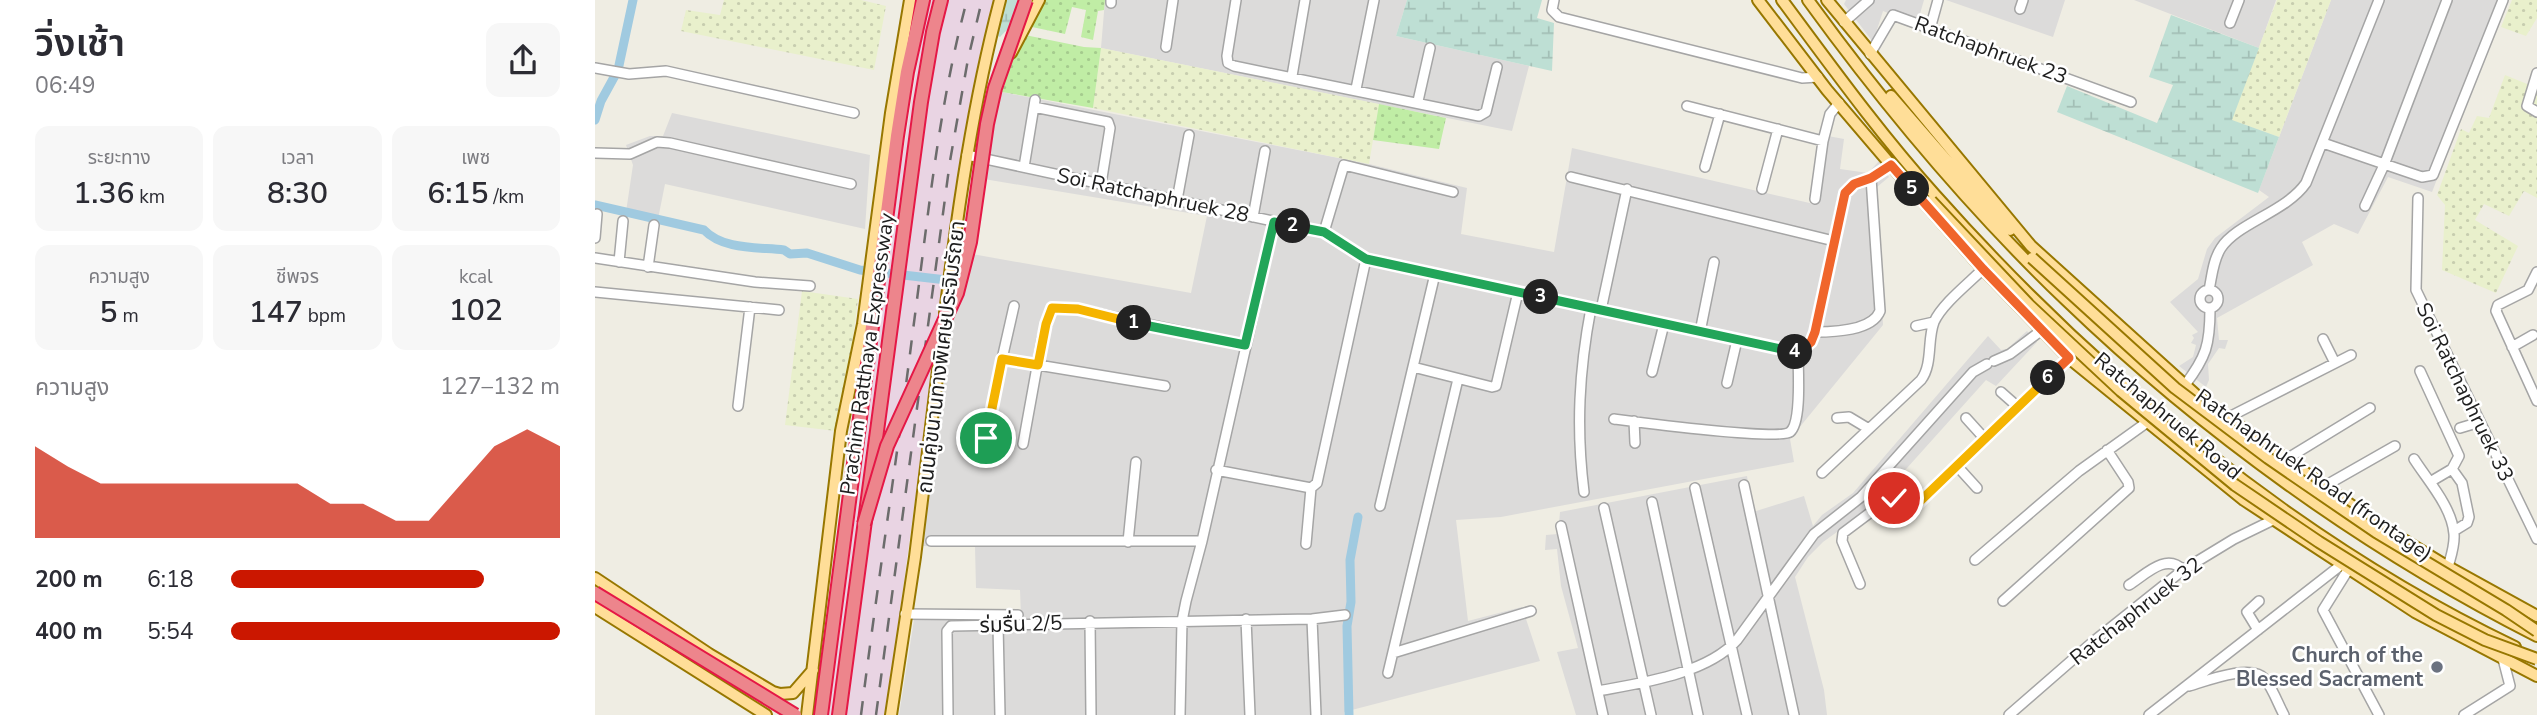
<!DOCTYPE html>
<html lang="th">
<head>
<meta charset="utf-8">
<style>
	body { margin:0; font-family:"Nunito Sans","Noto Sans Thai",sans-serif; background:#f7f7f7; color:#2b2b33; height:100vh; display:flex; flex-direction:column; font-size:26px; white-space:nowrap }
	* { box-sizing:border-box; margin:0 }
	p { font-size:23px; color:#7c7c81 }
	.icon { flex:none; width:38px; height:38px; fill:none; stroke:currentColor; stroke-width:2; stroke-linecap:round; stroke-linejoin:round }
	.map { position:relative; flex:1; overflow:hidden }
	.panel { display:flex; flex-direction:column; background:#fff; width:595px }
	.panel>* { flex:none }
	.pin { position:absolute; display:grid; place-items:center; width:60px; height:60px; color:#fff; margin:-30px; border:4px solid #fff; border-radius:50%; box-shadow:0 2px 7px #0007 }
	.km { position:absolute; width:35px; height:35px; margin:-18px; border-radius:50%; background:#222; color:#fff; font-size:19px; line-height:35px; text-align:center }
	.round { display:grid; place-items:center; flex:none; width:74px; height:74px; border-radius:14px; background:#f7f7f7 }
	.overview { display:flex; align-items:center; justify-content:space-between; height:119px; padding:0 35px }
	h1 { font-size:38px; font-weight:600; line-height:52px }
	.stats { display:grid; grid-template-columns:repeat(3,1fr); gap:10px; height:119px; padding:7px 35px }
	.stats div { display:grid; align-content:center; border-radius:14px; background:#f7f7f7; text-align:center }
	.stats b { font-size:30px; font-weight:600 }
	.stats small { font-size:19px; font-weight:400 }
	.stats p { font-size:19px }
	.chart { height:196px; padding:14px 35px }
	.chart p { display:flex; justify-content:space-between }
	.chart svg { width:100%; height:126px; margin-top:7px; fill:#cb1700; opacity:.7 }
	ul { padding:0 35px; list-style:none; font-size:23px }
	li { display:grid; grid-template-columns:112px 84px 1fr; align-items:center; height:52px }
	li i { height:18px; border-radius:9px; background:#cb1700 }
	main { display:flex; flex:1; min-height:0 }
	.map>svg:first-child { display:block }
	.residential { fill:#dcdbda }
	.industrial { fill:#e9d4e3 }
	.farmland { fill:url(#farmland-dots) }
	.grass { fill:url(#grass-dots) }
	.wetland { fill:url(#wetland-marsh) }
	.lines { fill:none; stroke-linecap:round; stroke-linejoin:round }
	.canal { stroke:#a0cae0; stroke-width:9 }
	.minor-casing { stroke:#a5a5a5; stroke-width:12 }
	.major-casing { stroke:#977700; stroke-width:14 }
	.highway-casing { stroke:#e51846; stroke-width:16 }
	.minor { stroke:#fff; stroke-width:9 }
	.major { stroke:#ffde98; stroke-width:10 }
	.highway { stroke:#ed858c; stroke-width:12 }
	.rail { stroke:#6c6c6c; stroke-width:2.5; stroke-dasharray:14 14; stroke-linecap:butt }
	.major-bridge-casing { stroke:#977700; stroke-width:14; stroke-linecap:butt }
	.highway-bridge-casing { stroke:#e51846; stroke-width:16; stroke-linecap:butt }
	.major-bridge { stroke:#ffde98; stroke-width:10 }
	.highway-bridge { stroke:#ed858c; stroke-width:12 }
	.split-1-casing { stroke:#fff; stroke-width:14 }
	.split-2-casing { stroke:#fff; stroke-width:14 }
	.split-3-casing { stroke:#fff; stroke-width:14 }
	.split-4-casing { stroke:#fff; stroke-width:14 }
	.split-5-casing { stroke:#fff; stroke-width:14 }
	.split-6-casing { stroke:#fff; stroke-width:14 }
	.split-7-casing { stroke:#fff; stroke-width:14 }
	.split-1 { stroke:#f5b400; stroke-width:9 }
	.split-2 { stroke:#22a559; stroke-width:9 }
	.split-3 { stroke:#22a559; stroke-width:9 }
	.split-4 { stroke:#22a559; stroke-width:9 }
	.split-5 { stroke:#f0652b; stroke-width:9 }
	.split-6 { stroke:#f0652b; stroke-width:9 }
	.split-7 { stroke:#f5b400; stroke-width:9 }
	.worship-dot { fill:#6b7280; stroke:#fff; stroke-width:2.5 }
	.labels { text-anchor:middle; stroke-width:5; stroke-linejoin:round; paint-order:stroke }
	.street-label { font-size:21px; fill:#1e1e1e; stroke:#fff }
	.worship-label { font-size:21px; font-weight:bold; fill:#5b616d; stroke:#fff; text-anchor:end }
</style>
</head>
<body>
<main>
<section class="panel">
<div class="overview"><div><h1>วิ่งเช้า</h1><p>06:49</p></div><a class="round"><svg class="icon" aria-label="share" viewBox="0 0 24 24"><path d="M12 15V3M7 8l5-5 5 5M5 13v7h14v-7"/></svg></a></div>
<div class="stats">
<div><p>ระยะทาง</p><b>1.36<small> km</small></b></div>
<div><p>เวลา</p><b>8:30</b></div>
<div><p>เพซ</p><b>6:15<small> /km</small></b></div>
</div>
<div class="stats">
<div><p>ความสูง</p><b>5<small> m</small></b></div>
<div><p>ชีพจร</p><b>147<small> bpm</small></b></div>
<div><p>kcal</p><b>102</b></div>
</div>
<div class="chart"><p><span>ความสูง</span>127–132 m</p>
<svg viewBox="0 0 160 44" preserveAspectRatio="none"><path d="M0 44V12L10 19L20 25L30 25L40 25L50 25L60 25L70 25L80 25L90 32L100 32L110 38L120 38L130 25L140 12L150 6L160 12V44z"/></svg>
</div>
<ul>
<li><b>200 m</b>6:18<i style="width:77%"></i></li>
<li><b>400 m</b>5:54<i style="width:100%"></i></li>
</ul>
</section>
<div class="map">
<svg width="1942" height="715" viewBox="0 0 1942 715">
	<defs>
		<pattern id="farmland-dots" width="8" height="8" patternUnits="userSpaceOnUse" patternTransform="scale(1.75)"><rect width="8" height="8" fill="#e9f0cc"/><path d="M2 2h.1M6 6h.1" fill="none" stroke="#c7cdaf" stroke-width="1.8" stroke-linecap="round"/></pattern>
		<pattern id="grass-dots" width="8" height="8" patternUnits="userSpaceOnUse" patternTransform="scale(1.75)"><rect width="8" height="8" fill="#c0eda5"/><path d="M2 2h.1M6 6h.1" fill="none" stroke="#a5cb8e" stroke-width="1.8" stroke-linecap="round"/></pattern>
		<pattern id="wetland-marsh" width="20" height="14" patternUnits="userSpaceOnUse" patternTransform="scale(1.75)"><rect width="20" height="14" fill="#bedfd4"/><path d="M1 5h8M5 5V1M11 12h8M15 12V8" fill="none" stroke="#a3bfb6"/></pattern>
	</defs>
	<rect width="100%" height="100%" fill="#efede3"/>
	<path class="residential" d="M 510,0 L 812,0 L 801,36 L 934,66 L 917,131 L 506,48 Z
		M 1251,0 L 1329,0 L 1322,24 L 1288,11 L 1278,42 L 1249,4 Z
		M 1351,0 L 1470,0 L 1458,37 Z
		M 1539,0 L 1681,0 L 1664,48 Z
		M 1736,0 L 1912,0 L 1837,192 L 1793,177 L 1763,234 L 1739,224 L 1707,242 L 1718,265 L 1622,318 L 1624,340 L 1633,340 L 1630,349 L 1624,348 L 1613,364 L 1614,380 L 1611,387 L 1584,366 L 1598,357 L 1601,345 L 1596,343 L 1599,338 L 1597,335 L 1603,332 L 1575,302 L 1603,279 L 1612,249 L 1620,238 L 1674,197 L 1664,190 Z
		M 407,92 L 774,164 L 872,188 L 866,234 L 959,252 L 977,148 L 1219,204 L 1233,136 L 1249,139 L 1245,169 L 1273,173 L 1284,161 L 1294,177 L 1282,187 L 1288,325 L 1195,439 L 1199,462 L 906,517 L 861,520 L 873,621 L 927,607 L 945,661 L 749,712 L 749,715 L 304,715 L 319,620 L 426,616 L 425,590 L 381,588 L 380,547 L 327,546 L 366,252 L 596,293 L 612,216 L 377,177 L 387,115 Z
		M 77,113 L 275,155 L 270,229 L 70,184 L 63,219 L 31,212 L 38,165 L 31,145 L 55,136 L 68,136 Z
		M 1432,331 L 1442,342 L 1401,386 L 1391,380 L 1277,507 L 1228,542 L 1213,557 L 1200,577 L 1229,690 L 1232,715 L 981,715 L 962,652 L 983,648 L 966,586 L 962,549 L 950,550 L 951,535 L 963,534 L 965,512 L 1152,476 L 1158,512 L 1209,496 L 1218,526 L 1227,515 L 1258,493 L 1393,336 L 1406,350 L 1412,349 Z"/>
	<path class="industrial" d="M 336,0 L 399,0 L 384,58 L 369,137 L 291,715 L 234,715 L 305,173 L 329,22 Z"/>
	<path class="farmland" d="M 129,0 L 266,0 L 291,6 L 279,70 L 86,31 L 91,10 L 125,15 Z
		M 1682,0 L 1736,0 L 1684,137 L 1636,120 Z
		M 1917,0 L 1942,0 L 1942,18 L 1931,36 L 1906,27 Z
		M 506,48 L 784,104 L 774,164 L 498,108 Z
		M 1910,75 L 1942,88 L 1942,198 L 1929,191 L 1914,216 L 1889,204 L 1880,220 L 1923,246 L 1901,293 L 1847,270 L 1850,205 L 1842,195 L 1866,129 L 1874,133 L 1882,116 L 1894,118 Z
		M 207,291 L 263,299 L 256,353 L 241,431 L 190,425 Z"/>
	<path class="grass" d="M 449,0 L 510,0 L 509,10 L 503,11 L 498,40 L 486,37 L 491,10 L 477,7 L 470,34 L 437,27 Z
		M 430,35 L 489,47 L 506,48 L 498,108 L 407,92 C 405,72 421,51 430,35 Z
		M 784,104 L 851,118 L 844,149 L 778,140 Z"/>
	<path class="wetland" d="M 408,0 L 438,0 C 429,21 420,21 405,37 L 399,34 Z
		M 812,0 L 947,0 L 942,18 L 959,23 L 957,71 L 801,36 Z
		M 1576,15 L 1664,48 L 1637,120 L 1684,137 L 1663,193 L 1462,112 L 1472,86 L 1562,123 L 1578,85 L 1554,77 Z"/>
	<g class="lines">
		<path class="canal" d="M 0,120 L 6,101 L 23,70 L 38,0
			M 0,205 L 109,230 C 128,250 163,247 189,250 L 195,254 L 212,253 L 265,270 L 360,281
			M 754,715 L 752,626 L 756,602 L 755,560 L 763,517"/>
		<g class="minor-casing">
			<path id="minor" d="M 641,0 L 632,56 L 633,63 L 639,66 L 884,116 L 891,112 L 902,67
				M 959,0 L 957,10 L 964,17 L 1207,78 L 1223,77
				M 516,3 L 516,0
				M 1425,9 L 1428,0
				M 1249,22 L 1274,0
				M 1635,23 L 1644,0
				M 1335,29 L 1343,0
				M 571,47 L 578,0
				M 1275,54 L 1298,15 L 1536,102
				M 0,68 L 34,74 L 71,71 L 259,113
				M 1942,73 L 1932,106 L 1942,112
				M 697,76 L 710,0
				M 761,89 L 779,0
				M 823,101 L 835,48
				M 1092,106 L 1228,141 L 1235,114 L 1244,103
				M 439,107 L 513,122 L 515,128 L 506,184
				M 1728,143 L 1827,177 L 1838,175 L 1908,0
				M 0,153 L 35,154 L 62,142 L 75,143 L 256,184
				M 372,155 L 729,232 L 771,259 L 1203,353 L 1216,342 L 1220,332
				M 429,167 L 440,100
				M 1110,167 L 1125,114
				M 976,177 L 1239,241
				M 1276,178 L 1285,311 C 1277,331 1239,332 1220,332 L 1248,199 L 1255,187 Z
				M 1276,178 L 1296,165
				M 1167,189 L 1183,129
				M 1823,198 L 1821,290 L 1942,539
				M 1220,199 L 1228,141
				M 582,200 L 594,135
				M 1770,206 L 1789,165 L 1852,0
				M 658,217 L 670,151
				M 729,232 L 749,165 L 858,192
				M 0,238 L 2,214
				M 0,258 L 160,282 L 215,286
				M 24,262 L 28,221
				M 53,267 L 59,225
				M 1942,272 L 1933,290 L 1903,305 L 1901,311 L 1942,401
				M1605 299a9 9 0 1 1 18 0a9 9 0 1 1-18 0Z
				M 1614,290 C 1617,276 1618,260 1626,248 C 1642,223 1691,212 1711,183 L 1784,0
				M 0,292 L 184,310
				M 419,306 L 407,359 L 570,386
				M 1006,310 L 1032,189
				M 1321,326 L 1339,322
				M 1105,332 L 1119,262
				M 1728,339 L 1740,363
				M 1917,347 L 1938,335
				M 1399,361 L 1415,354 L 1447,330
				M 818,367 L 897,387 L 901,386 L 923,292
				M 1825,371 L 1864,456 L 1857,469 L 1835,482
				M 1057,372 L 1069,324
				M 1132,383 L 1142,340
				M 1590,385 C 1611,357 1615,345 1615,309
				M 1406,392 L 1423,407
				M 143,406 L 155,307
				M 1242,418 L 1254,417 L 1274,429
				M 1371,418 L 1390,439
				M 1632,418 L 1756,355
				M 1019,419 C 1042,422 1184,441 1195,432 C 1207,422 1203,370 1203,353
				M 1039,421 L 1040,443
				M 1865,428 L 1885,422
				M 391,438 L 407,359
				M 428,444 L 447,339 L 457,308 L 483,309 L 650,345
				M 1819,459 C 1833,481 1857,507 1859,534 C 1860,545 1856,556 1853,567
				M 1690,460 L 1775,408
				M 1362,466 L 1382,488
				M 1857,469 L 1867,483 L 1874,517 L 1872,523 L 1859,531
				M 621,470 L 716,488
				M 1227,473 L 1326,380 C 1338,364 1332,340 1339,322 C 1347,304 1374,283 1388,269
				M 1149,485 L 1199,715
				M 1728,487 L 1800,446
				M 716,488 L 722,483 L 771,259
				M 1100,488 L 1152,715
				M 989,492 C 981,428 984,371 996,308
				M 1057,502 L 1103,715
				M 785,506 L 840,274
				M 1009,508 L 1056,715
				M 966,526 L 1008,715
				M 336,541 L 607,541
				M 533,542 L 541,462
				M 711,544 L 716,488
				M 1380,560 L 1484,471 L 1551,423
				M 1753,570 L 1728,610 L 1784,715
				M 1265,584 L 1247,541 L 1248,533 L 1280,509 L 1291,496 L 1299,498 L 1311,509 L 1318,508 L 1474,358
				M 1534,585 C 1550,575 1571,552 1588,570
				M 1408,601 L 1534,488 L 1533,482 L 1512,450
				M 310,614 L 423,615
				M 651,619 L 655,715
				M 717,619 L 721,715
				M 495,621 L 496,715
				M 403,625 L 405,715
				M 1663,630 L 1652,612 L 1664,601
				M 798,653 L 936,611
				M 793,673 L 863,379
				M 1594,686 C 1611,681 1657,663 1670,679 C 1678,689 1683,704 1689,715
				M 1003,691 C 1046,683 1112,674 1142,640 L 1219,534 L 1266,497 L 1378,372 L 1392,364
				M 353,715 L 352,631 L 356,626 L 717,619 L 750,615
				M 585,715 L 587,621 L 591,601 L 607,541 L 679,222
				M 1414,715 L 1499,641 L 1588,570 L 1639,539 L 1678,520
				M 1554,715 L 1746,565
				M 1869,715 L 1915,686 L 1908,659"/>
		</g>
		<g class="major-casing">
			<path id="major" d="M 1163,0 L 1232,90 L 1296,165 L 1388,269 L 1474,358 L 1649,500 L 1820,612 L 1942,676
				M 1187,0 C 1236,66 1285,134 1340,195 C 1500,375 1702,543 1920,647
				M 1213,0 C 1290,106 1376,209 1471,300 C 1608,432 1772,550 1942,636
				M 1232,0 L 1436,246 L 1602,396 L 1784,525 L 1853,567 L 1942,616
				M 416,53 L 444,0
				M 1296,96 L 1395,210 L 1415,230
				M 350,313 C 363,208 378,103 405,0
				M 0,578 L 114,654 L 178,692 L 185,694 L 198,693 L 218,670
				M 0,607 L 171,715
				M 212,715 L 246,431 L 268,324 L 296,113 L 315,0
				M 296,715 L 320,557 L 348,329"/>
		</g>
		<g class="highway-casing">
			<path id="highway" d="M 226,715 L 302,136 L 312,72 L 328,0
				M 244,715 L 326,102 L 338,32 L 346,0"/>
		</g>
		<use href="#minor" class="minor"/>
		<use href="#major" class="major"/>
		<use href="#highway" class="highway"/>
		<path class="rail" d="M 266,715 C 282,587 302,459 318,330 C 333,219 343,108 372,0
			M 281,715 L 355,161 L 373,59 L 387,0"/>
		<g class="major-bridge-casing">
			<path id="major-bridge" d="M 1336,201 L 1434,305 L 1526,391 L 1640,485 L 1724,542 L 1841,615 L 1890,640 L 1942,659
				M 1437,258 L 1580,388 L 1673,458 L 1781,532 L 1911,610 L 1942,631"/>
		</g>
		<g class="highway-bridge-casing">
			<path id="highway-bridge" d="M 269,524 L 292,446 L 362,293 L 375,242 L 392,124 L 400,88 L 431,0
				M 0,593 L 200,715"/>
		</g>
		<use href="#major-bridge" class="major-bridge"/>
		<use href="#highway-bridge" class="highway-bridge"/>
	</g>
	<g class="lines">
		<g class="split-1-casing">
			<path id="split-1" d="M 391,438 L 407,359 L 443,365 L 451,324 L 457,308 L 483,309 L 539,323"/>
		</g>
		<g class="split-2-casing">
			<path id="split-2" d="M 539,323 L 650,345 L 679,222 L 698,226"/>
		</g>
		<g class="split-3-casing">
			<path id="split-3" d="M 698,226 L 729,232 L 771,259 L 946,297"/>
		</g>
		<g class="split-4-casing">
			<path id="split-4" d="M 946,297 L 1200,352"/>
		</g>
		<g class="split-5-casing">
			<path id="split-5" d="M 1200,352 L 1203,353 L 1216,342 L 1220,332 L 1250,193 L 1259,184 L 1276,178 L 1296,165 L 1317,189"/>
		</g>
		<g class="split-6-casing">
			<path id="split-6" d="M 1317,189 L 1388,269 L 1474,358 L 1453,378"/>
		</g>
		<g class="split-7-casing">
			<path id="split-7" d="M 1299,498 L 1311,509 L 1318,508 L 1453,378"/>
		</g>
		<use href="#split-1" class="split-1"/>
		<use href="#split-2" class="split-2"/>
		<use href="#split-3" class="split-3"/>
		<use href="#split-4" class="split-4"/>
		<use href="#split-5" class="split-5"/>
		<use href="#split-6" class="split-6"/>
		<use href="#split-7" class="split-7"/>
	</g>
	<circle class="worship-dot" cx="1842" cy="667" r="7"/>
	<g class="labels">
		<g class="street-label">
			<text transform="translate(1396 50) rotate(20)" y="7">Ratchaphruek 23</text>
			<text transform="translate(558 195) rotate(12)" y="7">Soi Ratchaphruek 28</text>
			<text transform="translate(272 354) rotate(-82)" y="7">Prachim Ratthaya Expressway</text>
			<text transform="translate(346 357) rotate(-83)" y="7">ถนนคู่ขนานทางพิเศษประจิมรัถยา</text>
			<text transform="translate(1870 392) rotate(64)" y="7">Soi Ratchaphruek 33</text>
			<text transform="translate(1573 416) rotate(40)" y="7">Ratchaphruek Road</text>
			<text transform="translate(1719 475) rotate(35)" y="7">Ratchaphruek Road (frontage)</text>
			<text transform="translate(1541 611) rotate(-38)" y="7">Ratchaphruek 32</text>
			<text transform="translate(426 624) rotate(-2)" y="7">ร่มรื่น 2/5</text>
		</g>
		<g class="worship-label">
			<text x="1828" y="662">Church of the<tspan x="1828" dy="24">Blessed Sacrament</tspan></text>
		</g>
	</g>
</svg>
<div class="pin" style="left:391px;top:438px;background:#1e9e55"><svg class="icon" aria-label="arrive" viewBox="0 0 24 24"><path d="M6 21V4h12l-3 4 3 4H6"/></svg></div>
<div class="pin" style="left:1299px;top:498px;background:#d93025"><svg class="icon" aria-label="check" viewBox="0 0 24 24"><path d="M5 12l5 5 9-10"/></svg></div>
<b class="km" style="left:539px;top:323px">1</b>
<b class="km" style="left:698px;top:226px">2</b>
<b class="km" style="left:946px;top:297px">3</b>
<b class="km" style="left:1200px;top:352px">4</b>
<b class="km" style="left:1317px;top:189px">5</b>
<b class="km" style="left:1453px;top:378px">6</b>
</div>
</main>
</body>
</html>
